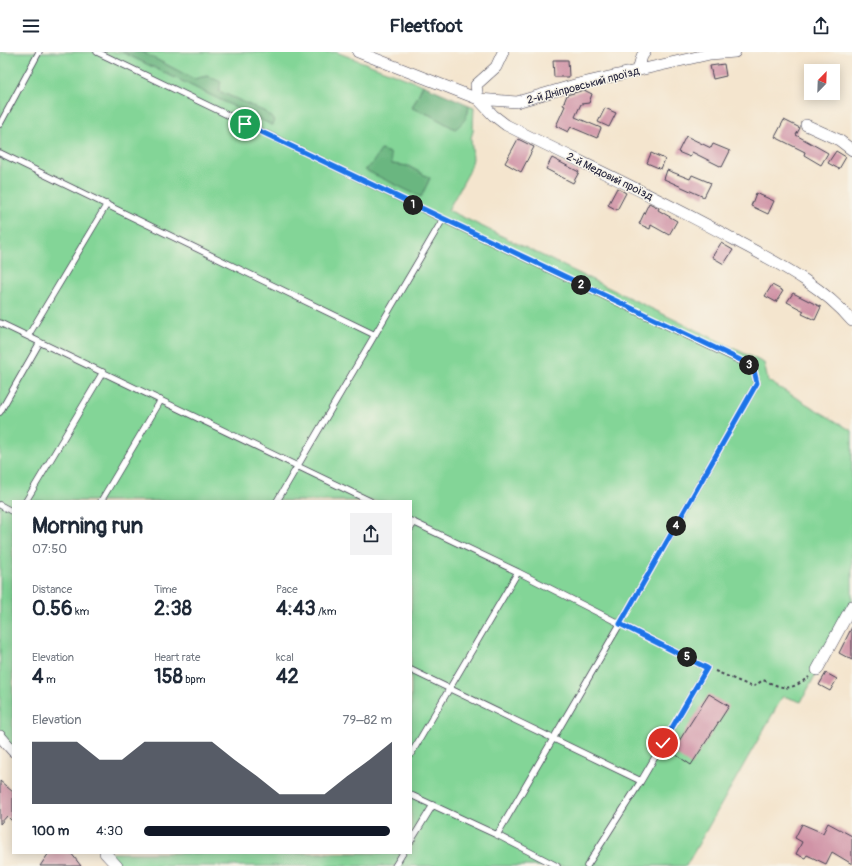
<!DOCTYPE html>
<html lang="en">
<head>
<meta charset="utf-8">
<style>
	body { margin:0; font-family:Pangolin,sans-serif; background:#f2f2f3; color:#1f2937; height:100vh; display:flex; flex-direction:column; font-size:15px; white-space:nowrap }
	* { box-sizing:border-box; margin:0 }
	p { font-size:13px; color:#747a83 }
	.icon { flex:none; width:22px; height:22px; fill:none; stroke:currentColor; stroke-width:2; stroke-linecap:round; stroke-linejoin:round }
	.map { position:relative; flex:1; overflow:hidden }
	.drawer { position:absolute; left:12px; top:448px; width:400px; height:354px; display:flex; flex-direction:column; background:#fff; border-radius:0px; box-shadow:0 2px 10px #0003 }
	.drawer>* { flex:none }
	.needle { width:26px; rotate:23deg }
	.fabs { position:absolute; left:804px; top:12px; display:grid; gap:8px }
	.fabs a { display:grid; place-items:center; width:36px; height:36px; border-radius:0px; background:#fff; box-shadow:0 2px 10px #0003; font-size:20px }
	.pin { position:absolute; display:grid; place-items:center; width:34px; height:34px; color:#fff; margin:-17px; border:2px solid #fff; border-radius:50%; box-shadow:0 1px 4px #0007 }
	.km { position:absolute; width:20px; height:20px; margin:-10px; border-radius:50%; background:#222; color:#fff; font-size:11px; line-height:20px; text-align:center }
	.round { display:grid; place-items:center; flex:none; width:42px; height:42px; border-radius:0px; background:#f2f2f3 }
	.head { display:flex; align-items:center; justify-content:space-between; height:68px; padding:0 20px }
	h1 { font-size:22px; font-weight:800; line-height:30px }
	.metrics { display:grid; grid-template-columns:repeat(3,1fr); gap:6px; height:68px; padding:4px 20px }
	.metrics div { display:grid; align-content:center }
	.metrics b { font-size:20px; font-weight:800 }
	.metrics small { font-size:11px; font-weight:400 }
	.metrics p { font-size:11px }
	.chart { height:112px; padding:8px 20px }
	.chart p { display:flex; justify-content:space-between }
	.chart svg { width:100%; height:72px; margin-top:4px; fill:#111827; opacity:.7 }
	ul { padding:0 20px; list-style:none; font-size:13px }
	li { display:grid; grid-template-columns:64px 48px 1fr; align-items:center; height:30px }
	li i { height:10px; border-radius:5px; background:#111827 }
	header { display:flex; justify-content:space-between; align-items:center; height:52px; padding:0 20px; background:#fff; font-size:18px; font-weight:800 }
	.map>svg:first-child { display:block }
	.green { fill:#83d597; stroke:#527c69; fill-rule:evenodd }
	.forest { fill:#6ab680; stroke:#466c5e }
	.building { fill:#d093a6 }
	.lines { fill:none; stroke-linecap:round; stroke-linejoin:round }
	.lane-casing { stroke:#423f51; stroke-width:7 }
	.street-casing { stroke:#423f51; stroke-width:12 }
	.path { stroke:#423f51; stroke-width:2; stroke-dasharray:3 3; stroke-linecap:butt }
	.lane { stroke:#fff; stroke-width:5.5 }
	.street { stroke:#fff; stroke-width:11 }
	.route-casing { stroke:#fff; stroke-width:8 }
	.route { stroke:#1a73e8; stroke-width:5 }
	.labels { text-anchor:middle; stroke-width:3; stroke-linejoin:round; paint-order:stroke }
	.street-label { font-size:11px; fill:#22223b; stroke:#f7f3e8 }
</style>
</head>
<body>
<header><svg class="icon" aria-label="menu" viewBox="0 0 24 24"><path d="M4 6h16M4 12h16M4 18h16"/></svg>Fleetfoot<svg class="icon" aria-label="share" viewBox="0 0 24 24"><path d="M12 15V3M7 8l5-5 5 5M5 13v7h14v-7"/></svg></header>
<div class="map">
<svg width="852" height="814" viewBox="0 0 852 814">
	<rect width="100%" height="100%" fill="#f7f3e8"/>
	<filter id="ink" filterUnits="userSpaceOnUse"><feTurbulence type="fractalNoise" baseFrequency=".025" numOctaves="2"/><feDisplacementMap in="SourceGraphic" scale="8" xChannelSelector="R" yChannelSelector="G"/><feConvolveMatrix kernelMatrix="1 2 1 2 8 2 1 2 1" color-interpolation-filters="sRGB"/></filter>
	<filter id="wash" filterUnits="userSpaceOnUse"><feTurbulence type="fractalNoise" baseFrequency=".012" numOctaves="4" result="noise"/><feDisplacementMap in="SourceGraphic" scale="16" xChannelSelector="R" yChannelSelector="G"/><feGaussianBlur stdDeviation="0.9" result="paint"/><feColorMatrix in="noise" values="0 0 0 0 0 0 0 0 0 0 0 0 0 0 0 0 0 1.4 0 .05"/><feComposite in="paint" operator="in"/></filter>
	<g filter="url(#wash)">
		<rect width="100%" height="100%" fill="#f4e5ce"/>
		<path class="green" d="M 0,0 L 122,0 L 272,73 L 265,60 L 219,39 L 207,24 L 194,27 L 142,0 L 336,0 L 423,33 L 412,56 L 430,63 L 455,77 L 468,61 L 469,53 L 474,55 L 473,79 L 471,86 L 473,107 L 469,120 L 448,158 L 764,311 L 768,329 L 852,379 L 852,554 L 801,650 L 783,644 L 686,814 L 117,814 L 105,801 L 411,801 L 411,449 L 13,449 L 13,699 L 0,684 ZM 392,112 L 408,114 L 430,126 L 421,145 L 366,118 L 371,113 Z"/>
		<path class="forest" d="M 122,0 L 142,0 L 194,27 L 207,24 L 221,30 L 219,39 L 265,60 L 274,68 L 272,73 Z
			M 423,33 L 469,53 C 468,64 464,71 455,77 L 430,63 L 412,56 Z
			M 381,98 L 390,101 L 392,112 L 408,114 L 430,126 L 421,145 L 365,118 L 371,113 Z"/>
		<g id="blocks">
			<path class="building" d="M 553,8 L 568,8 L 569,25 L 554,25 Z
				M 724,12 L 726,24 L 713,27 L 710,14 Z
				M 584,38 L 592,42 L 589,51 L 581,52 L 575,65 L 601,76 L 597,86 L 571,75 L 568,80 L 556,74 L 565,54 L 563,53 L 567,43 Z
				M 605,56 L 616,61 L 609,75 L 598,70 Z
				M 784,68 L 800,76 L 796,83 L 828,101 L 821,113 L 804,103 L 805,100 L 775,85 Z
				M 686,84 L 711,96 L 713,92 L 730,99 L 722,115 L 692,100 L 690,105 L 678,100 Z
				M 518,87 L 534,95 L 521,120 L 505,111 Z
				M 836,99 L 846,105 L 839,117 L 828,111 Z
				M 651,101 L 665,107 L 661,117 L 647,111 Z
				M 552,106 L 579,120 L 573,131 L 546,117 Z
				M 667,118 L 690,127 L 692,123 L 711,131 L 704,145 L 664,127 Z
				M 617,136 L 626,141 L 617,158 L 608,153 Z
				M 756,141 L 774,149 L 768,162 L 751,154 Z
				M 649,151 L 659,156 L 658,158 L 677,169 L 669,183 L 651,173 L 650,177 L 639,172 Z
				M 721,191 L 733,198 L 724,212 L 712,205 Z
				M 772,233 L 783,239 L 776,250 L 765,244 Z
				M 793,241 L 821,255 L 815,268 L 802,262 L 804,259 L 787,250 Z
				M 852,575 L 852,608 L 839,601 Z
				M 826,621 L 837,627 L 830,639 L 819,633 Z
				M 709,642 L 729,654 L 691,713 L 672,700 Z
				M 0,729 L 13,740 L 13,770 L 7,764 L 0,772 Z
				M 828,771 L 852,784 L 852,812 L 832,800 L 826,812 L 807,803 L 805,806 L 796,802 L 802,790 L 795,786 L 802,772 L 823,781 Z
				M 49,801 L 71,801 L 81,814 L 40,814 Z"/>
		</g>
	</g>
	<g filter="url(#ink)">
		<use href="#blocks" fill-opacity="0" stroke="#423f51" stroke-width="1"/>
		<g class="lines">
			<g class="lane-casing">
				<path id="lane" d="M 97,0 L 443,167 L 753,315 L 757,331 L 620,572 L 497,783
					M 0,72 L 39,0
					M 0,101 L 375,283
					M 0,271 L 370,449
					M 28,284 L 107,152
					M 0,360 L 40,290
					M 26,449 L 103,320
					M 101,449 L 161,348
					M 277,449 L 443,167
					M 0,453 L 13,460
					M 411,469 L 518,520 L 707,616 L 641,729 L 587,814
					M 411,476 L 414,470
					M 411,618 L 641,729
					M 411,702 L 518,520
					M 411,743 L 497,783 L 557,814
					M 411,789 L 433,753
					M 395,814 L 403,801"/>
			</g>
			<g class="street-casing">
				<path id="street" d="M 358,0 L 478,47 L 493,63 L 506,73 C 582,111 659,146 733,187 C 775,210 821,232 852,269
					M 638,18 L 642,4 L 645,0
					M 478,47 L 517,50 L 578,32 L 710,2 L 735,0
					M 478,47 L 476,33 L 496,15 L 503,0
					M 806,73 L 839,88 L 852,98
					M 817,618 L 852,554
					M 0,684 L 13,699
					M 105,801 L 117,814"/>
			</g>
			<path class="path" d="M 715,619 L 753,635 L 763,628 C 785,637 788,640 809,625"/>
			<use href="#lane" class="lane"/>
			<use href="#street" class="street"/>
		</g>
	</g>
	<g class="lines" filter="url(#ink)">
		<g class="route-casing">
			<path id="route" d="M 245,72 L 753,314 L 757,331 L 620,572 L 707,616 L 663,691"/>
		</g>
		<use href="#route" class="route"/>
	</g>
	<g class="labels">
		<g class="street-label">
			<text transform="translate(583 33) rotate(-15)" y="4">2-й Дніпровський проїзд</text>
			<text transform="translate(610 124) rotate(26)" y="4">2-й Медовий проїзд</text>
		</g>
	</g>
</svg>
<div class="fabs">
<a><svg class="needle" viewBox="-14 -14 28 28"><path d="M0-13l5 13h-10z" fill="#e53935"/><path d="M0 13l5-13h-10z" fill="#747a83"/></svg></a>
</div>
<div class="pin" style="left:245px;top:72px;background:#1e9e55"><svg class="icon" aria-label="arrive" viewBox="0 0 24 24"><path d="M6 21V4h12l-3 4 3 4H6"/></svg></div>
<div class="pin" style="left:663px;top:691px;background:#d93025"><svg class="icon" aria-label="check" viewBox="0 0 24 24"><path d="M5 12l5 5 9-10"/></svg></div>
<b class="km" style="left:413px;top:153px">1</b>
<b class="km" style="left:581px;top:233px">2</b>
<b class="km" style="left:749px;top:313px">3</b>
<b class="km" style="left:676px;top:474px">4</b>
<b class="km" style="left:687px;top:605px">5</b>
<section class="drawer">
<div class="head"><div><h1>Morning run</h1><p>07:50</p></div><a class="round"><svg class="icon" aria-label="share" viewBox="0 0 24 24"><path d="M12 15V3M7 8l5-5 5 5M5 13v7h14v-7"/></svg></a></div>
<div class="metrics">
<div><p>Distance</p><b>0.56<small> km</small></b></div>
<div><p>Time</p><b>2:38</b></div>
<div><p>Pace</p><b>4:43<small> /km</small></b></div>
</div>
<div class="metrics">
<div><p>Elevation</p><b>4<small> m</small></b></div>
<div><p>Heart rate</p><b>158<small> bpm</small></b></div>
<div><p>kcal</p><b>42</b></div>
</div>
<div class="chart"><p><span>Elevation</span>79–82 m</p>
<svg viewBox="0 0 160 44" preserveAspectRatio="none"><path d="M0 44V6L10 6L20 6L30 17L40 17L50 6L60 6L70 6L80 6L90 17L100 27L110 38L120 38L130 38L140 27L150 17L160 6V44z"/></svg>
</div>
<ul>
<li><b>100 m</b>4:30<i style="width:99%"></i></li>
</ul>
</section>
</div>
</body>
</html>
